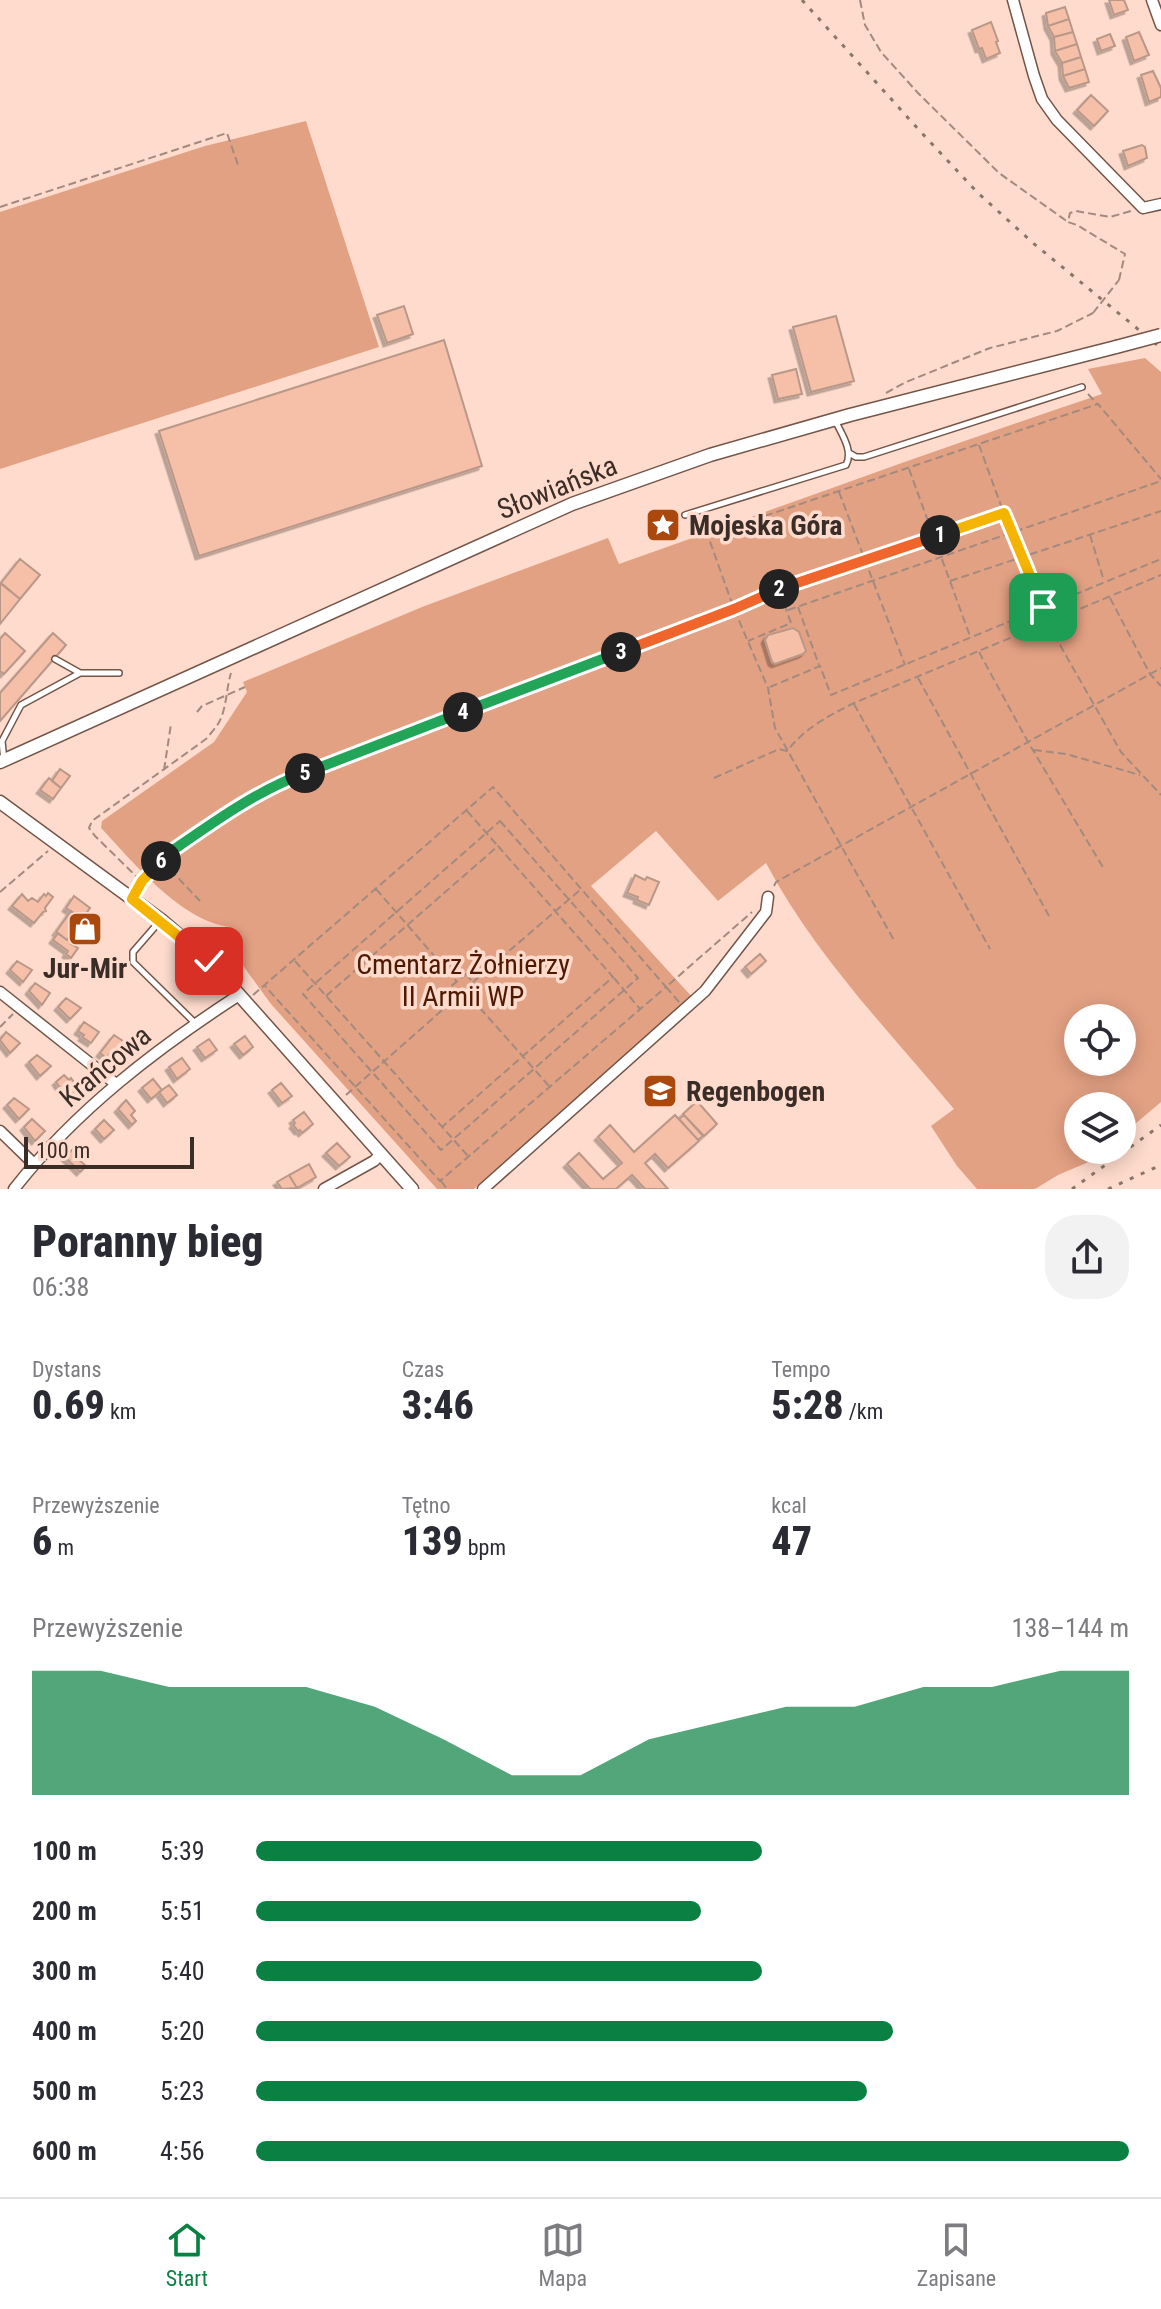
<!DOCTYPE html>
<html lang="pl">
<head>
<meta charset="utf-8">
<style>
	body { margin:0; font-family:"Roboto Condensed",sans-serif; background:#f2f2f3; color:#2b2b33; height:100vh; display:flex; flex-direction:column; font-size:30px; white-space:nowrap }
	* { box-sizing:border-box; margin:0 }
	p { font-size:26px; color:#7c7c81 }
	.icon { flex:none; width:44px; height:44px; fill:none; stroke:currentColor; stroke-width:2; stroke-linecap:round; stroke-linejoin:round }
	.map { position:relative; height:1189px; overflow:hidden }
	.details { display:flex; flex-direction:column; background:#fff; flex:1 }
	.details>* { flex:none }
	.buttons { position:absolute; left:1064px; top:1004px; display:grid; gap:16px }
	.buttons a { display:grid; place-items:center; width:72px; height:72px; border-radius:50%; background:#fff; box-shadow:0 4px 20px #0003; font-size:40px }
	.scale { position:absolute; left:24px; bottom:20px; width:170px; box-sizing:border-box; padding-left:8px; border:4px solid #3a2d27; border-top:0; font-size:22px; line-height:28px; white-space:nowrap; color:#3a2d27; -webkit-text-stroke:6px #fedbcc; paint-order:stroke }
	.pin { position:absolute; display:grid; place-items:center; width:68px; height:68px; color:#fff; margin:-34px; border-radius:16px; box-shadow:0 4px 12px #0006 }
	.km { position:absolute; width:40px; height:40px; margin:-20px; border-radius:50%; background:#222; color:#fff; font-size:22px; line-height:40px; text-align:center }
	.round { display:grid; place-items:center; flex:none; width:84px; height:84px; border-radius:32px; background:#f2f2f3 }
	.summary { display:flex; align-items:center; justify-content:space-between; height:136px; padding:0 32px }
	h1 { font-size:44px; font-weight:800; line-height:60px }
	.figures { display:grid; grid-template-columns:repeat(3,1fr); gap:12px; height:136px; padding:8px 32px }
	.figures div { display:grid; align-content:center }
	.figures b { font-size:40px; font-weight:800 }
	.figures small { font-size:22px; font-weight:400 }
	.figures p { font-size:22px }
	.chart { height:224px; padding:16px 32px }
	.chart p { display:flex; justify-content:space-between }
	.chart svg { width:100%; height:144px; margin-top:8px; fill:#0b8043; opacity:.7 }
	ul { padding:0 32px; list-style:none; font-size:26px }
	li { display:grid; grid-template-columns:128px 96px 1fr; align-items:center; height:60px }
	li i { height:20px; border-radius:10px; background:#0b8043 }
	.dock { display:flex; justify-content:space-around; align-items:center; height:112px; border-top:2px solid #e1e1e2; background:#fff; font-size:22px; color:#7c7c81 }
	.dock a { display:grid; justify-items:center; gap:4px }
	.dock .active { color:#0b8043 }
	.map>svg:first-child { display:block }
	.green { fill:#e3a183; fill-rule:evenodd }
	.building { fill:#f5bfa8; stroke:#b99889; stroke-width:2; filter:url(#shadow) }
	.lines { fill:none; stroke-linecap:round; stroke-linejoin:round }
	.service-casing { stroke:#735548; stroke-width:8 }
	.minor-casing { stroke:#735548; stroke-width:13 }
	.tertiary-casing { stroke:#735548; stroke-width:15 }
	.path { stroke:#a38a80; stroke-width:2; stroke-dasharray:8 4; stroke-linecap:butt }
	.service { stroke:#fff; stroke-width:5 }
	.minor { stroke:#fff; stroke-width:10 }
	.tertiary { stroke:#fff; stroke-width:12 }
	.rail { stroke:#8b756b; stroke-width:3; stroke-dasharray:4 8; stroke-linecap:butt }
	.tertiary-bridge-casing { stroke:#735548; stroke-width:15; stroke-linecap:butt }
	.path-bridge { stroke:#a38a80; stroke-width:2; stroke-dasharray:8 4; stroke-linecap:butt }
	.tertiary-bridge { stroke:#fff; stroke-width:12 }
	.split-1-casing { stroke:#fff; stroke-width:16 }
	.split-2-casing { stroke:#fff; stroke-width:16 }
	.split-3-casing { stroke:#fff; stroke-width:16 }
	.split-4-casing { stroke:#fff; stroke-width:16 }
	.split-5-casing { stroke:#fff; stroke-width:16 }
	.split-6-casing { stroke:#fff; stroke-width:16 }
	.split-7-casing { stroke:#fff; stroke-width:16 }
	.split-1 { stroke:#f5b400; stroke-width:10 }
	.split-2 { stroke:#f0652b; stroke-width:10 }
	.split-3 { stroke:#f0652b; stroke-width:10 }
	.split-4 { stroke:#22a559; stroke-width:10 }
	.split-5 { stroke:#22a559; stroke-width:10 }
	.split-6 { stroke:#22a559; stroke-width:10 }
	.split-7 { stroke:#f5b400; stroke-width:10 }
	.labels { text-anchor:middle; stroke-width:7; stroke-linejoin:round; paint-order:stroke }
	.street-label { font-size:28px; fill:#3a2d27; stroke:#fedbcc }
	.poi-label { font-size:28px; font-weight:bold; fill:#3a2d27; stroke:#fedbcc; text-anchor:start }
	.park-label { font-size:28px; fill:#4e1900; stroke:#fedbcc }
</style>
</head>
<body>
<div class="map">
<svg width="1161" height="1189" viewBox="0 0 1161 1189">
	<defs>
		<filter id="shadow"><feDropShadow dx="-3.5" dy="3.5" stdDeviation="0" flood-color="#0004"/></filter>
	</defs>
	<rect width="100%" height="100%" fill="#fedbcc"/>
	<path class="green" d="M 306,121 L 379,347 L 0,469 L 0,212 L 205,146 Z
		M 1145,358 L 1161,372 L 1161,1102 L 1122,1135 L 1122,1106 L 1078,1106 L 1078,1150 L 1104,1150 L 1091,1161 L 1058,1175 L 1035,1189 L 977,1189 L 957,1166 L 931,1126 L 954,1109 C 888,1030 814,954 766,863 L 718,901 L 656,831 L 591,886 L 692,997 L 474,1189 L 437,1189 L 271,1004 L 220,934 L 230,927 C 181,921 134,863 101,828 L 102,821 L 214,742 L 247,692 L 243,682 L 422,607 L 608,538 L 619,564 C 780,507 940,448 1102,394 L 1088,369 ZM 1078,1018 L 1122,1018 L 1122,1062 L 1078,1062 Z"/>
	<path class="building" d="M 1109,0 L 1124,0 L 1128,10 L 1114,15 Z
		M 1065,7 L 1069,19 L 1048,26 L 1046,13 Z
		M 1069,19 L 1073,32 L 1054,37 L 1048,26 Z
		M 991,22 L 998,41 L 996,42 L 1000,53 L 986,59 L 982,48 L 979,49 L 972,30 Z
		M 1073,32 L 1077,44 L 1055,51 L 1054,37 Z
		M 1139,32 L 1149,55 L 1134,61 L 1126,37 Z
		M 1110,34 L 1115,46 L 1101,51 L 1097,39 Z
		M 1077,44 L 1081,57 L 1062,63 L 1055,51 Z
		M 1081,57 L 1085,69 L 1063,76 L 1062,63 Z
		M 1085,69 L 1089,82 L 1069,88 L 1063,76 Z
		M 1153,71 L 1161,88 L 1161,97 L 1149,102 L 1141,75 Z
		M 1091,95 L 1108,111 L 1094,126 L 1077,110 Z
		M 1142,145 L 1145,147 L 1147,158 L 1128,166 L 1123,151 Z
		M 404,306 L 413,334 L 387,343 L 377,315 Z
		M 836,316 L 854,381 L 811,392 L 793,327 Z
		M 444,340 L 482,466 L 199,556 L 159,431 Z
		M 796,369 L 802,394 L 778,399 L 772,375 Z
		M 20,559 L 40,575 L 20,599 L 1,583 Z
		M 0,583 L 20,599 L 0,624 Z
		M 793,628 L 799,632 L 806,651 L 803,654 L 775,664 L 772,662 L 765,640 L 768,635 Z
		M 5,633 L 25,651 L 4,674 L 0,671 L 0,639 Z
		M 53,633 L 66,645 L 0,721 L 0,693 Z
		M 60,769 L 70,776 L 61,788 L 52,781 Z
		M 49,778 L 61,788 L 53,799 L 40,790 Z
		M 635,875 L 645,880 L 647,877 L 659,882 L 649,905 L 637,900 L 638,897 L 627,893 Z
		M 48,893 L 53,897 L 45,908 L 46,911 L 43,912 L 34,923 L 12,906 L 22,894 L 28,901 L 32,898 L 38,902 L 44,894 L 46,896 Z
		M 74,896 L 90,908 L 82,919 L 66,908 Z
		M 71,911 L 87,922 L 74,940 L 70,937 L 67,940 L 56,932 Z
		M 58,933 L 67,940 L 70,937 L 74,940 L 71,944 L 78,948 L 71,958 L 66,954 L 68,951 L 53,940 Z
		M 760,954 L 766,961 L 751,974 L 745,967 Z
		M 17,961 L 32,970 L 23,982 L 10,970 Z
		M 35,983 L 50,993 L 42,1005 L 29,991 Z
		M 66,998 L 81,1008 L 70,1019 L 58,1007 Z
		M 84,1022 L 99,1032 L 91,1043 L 82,1037 L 84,1035 L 78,1031 Z
		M 6,1032 L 20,1043 L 10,1053 L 0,1040 Z
		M 114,1035 L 129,1045 L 123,1057 L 122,1055 L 120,1057 L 112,1051 L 106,1058 L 100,1053 Z
		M 245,1036 L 253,1047 L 243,1055 L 234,1044 Z
		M 209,1039 L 217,1050 L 205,1058 L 197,1047 Z
		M 37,1055 L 51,1066 L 40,1076 L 29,1062 Z
		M 182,1058 L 190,1069 L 177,1079 L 169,1067 Z
		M 64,1075 L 69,1080 L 71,1078 L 79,1089 L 70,1096 L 68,1094 L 66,1096 L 56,1082 Z
		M 153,1079 L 162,1090 L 151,1099 L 142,1088 Z
		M 281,1083 L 292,1096 L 282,1103 L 272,1090 Z
		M 169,1085 L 177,1095 L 167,1103 L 159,1092 Z
		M 14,1098 L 29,1109 L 19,1119 L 7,1105 Z
		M 126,1100 L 135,1111 L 131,1115 L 136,1121 L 132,1125 L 118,1109 Z
		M 697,1101 L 717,1124 L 704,1136 L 683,1114 Z
		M 304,1112 L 313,1124 L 302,1133 L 300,1130 L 298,1131 L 293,1125 L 295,1123 L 293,1120 Z
		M 675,1115 L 699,1141 L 668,1168 L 655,1154 L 645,1163 L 668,1189 L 645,1189 L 632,1175 L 616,1189 L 590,1189 L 567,1164 L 579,1153 L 603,1179 L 622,1163 L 598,1137 L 610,1125 L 634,1152 Z
		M 684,1115 L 703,1136 L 698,1140 L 679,1119 Z
		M 32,1119 L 45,1131 L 35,1141 L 24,1127 Z
		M 104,1120 L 114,1130 L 104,1139 L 95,1129 Z
		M 337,1143 L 350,1157 L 339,1166 L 326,1153 Z
		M 74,1148 L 82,1155 L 78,1159 L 86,1166 L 80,1172 L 65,1157 Z
		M 309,1164 L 316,1177 L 297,1188 L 289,1175 Z
		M 289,1175 L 297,1188 L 282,1189 L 277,1182 Z"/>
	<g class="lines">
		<g class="service-casing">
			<path id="service" d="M 849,453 L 856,457 L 864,457 L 1082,387
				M 685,515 L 846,465 C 854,451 841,433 835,420
				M 55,659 L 80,673
				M 4,761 L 2,741 L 21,705 L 80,673 L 119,673
				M 160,921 L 133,952 L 133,962 L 195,1023"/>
		</g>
		<g class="minor-casing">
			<path id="minor" d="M 1013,0 L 1034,76 L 1042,99 L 1057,120 L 1143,208 L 1161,204
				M 1152,0 L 1161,25
				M 0,992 L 116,1084
				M 0,1131 L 34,1164
				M 14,1189 C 76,1110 156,1049 239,995
				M 324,1189 L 374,1161 L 381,1154
				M 483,1189 L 705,991 L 766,912 L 768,897"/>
		</g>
		<g class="tertiary-casing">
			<path id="tertiary" d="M 0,762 L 572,504 L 710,455 L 850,415 L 1116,347
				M 0,802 L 161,920 L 209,961 L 412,1189"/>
		</g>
		<path class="path" d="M 860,0 L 865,25 L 881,52 L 918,93 L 999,173 L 1068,222
			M 0,207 L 227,133 L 238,165
			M 1119,280 L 1125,254 L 1077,225 L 1068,222 L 1070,213 L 1076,211 L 1110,217 L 1131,211
			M 886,393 L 906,382 L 990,348 L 1057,331 L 1093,313
			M 1088,394 L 1097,404
			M 979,445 L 1011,533 L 1043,607
			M 909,469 L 970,636
			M 839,492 L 905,665
			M 702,519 L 734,609 L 768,688 L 775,728 L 895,942
			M 708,535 L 1098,404 L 1161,479
			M 1090,535 L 1104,581
			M 950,581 L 1161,511
			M 780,589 L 1004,513
			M 1110,598 L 1150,674 L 1161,686
			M 798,607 L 819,665
			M 788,610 L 1161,481
			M 1048,624 L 1121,752 L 1161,795
			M 979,652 L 1028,742 L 1104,869
			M 918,678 L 1049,916
			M 770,687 L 820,666 L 831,695 L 1161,559
			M 854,704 L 990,949
			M 197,712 L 202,706 L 245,687
			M 1034,750 L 1066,754 L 1140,775
			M 164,770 L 171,724
			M 714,778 L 779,749 L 787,751 C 805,728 828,716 854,703 L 1161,575
			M 467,811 L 497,845
			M 500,821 L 638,978 L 441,1150 L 303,994 Z
			M 162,861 L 200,901
			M 141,881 L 95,836 L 89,828 L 92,821 L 206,739 C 210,734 215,729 218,724 C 227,709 226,689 231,673
			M 774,886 L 776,882 L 1161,668
			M 376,889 L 457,982
			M 137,890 L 166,855 L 274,784 L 734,609 L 779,589 L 791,623 L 748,641
			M 0,892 L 48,851
			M 295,961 L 468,1156
			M 466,974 L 481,992 L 465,1006 L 449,988 Z
			M 614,978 L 640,1009
			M 473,982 L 580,890
			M 253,995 L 493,787 L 666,987 L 440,1181 L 265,986
			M 326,996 L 498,846 L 613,977 L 442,1127
			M 472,999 L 549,1086
			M 679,1002 L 666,987 L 752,912
			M 0,1027 L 13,1014
			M 346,1095 L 457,997
			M 441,1181 L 447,1189"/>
		<use href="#service" class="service"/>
		<use href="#minor" class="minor"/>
		<use href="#tertiary" class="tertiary"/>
		<path class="rail" d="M 802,0 L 919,130 L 977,192 L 1033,243 L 1161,348
			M 1072,1189 L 1161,1125
			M 1108,1189 L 1161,1165"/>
		<g class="tertiary-bridge-casing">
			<path id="tertiary-bridge" d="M 1116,347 L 1161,335"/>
		</g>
		<path class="path-bridge" d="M 1093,313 L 1119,280"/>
		<use href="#tertiary-bridge" class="tertiary-bridge"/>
	</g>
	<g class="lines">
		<g class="split-1-casing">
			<path id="split-1" d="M 940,535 L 1004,513 L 1043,607"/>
		</g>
		<g class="split-2-casing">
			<path id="split-2" d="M 779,589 L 940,535"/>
		</g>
		<g class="split-3-casing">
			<path id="split-3" d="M 621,652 L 734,609 L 779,589"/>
		</g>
		<g class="split-4-casing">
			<path id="split-4" d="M 463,712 L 621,652"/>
		</g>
		<g class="split-5-casing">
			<path id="split-5" d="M 305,773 L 463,712"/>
		</g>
		<g class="split-6-casing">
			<path id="split-6" d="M 161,861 L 166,855 C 211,824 254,792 305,773"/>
		</g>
		<g class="split-7-casing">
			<path id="split-7" d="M 161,861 L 142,881 L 132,899 L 209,961"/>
		</g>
		<use href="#split-1" class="split-1"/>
		<use href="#split-2" class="split-2"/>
		<use href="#split-3" class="split-3"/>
		<use href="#split-4" class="split-4"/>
		<use href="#split-5" class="split-5"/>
		<use href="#split-6" class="split-6"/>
		<use href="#split-7" class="split-7"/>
	</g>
	<defs>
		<g id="sight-square" transform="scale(1.8)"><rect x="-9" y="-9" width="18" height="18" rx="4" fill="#aa480d" stroke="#fedbcc"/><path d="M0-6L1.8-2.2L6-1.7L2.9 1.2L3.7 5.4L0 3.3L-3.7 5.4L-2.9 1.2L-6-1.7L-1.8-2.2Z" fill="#fff"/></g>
		<g id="shop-square" transform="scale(1.8)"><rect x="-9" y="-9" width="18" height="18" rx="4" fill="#aa480d" stroke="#fedbcc"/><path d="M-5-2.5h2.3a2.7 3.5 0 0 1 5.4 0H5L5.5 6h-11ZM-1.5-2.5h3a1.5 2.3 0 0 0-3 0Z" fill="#fff"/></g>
		<g id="school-square" transform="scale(1.8)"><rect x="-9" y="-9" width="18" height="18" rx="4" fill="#aa480d" stroke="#fedbcc"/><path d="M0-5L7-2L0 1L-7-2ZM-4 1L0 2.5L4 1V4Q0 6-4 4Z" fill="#fff"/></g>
	</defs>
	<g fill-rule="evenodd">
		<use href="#sight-square" x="663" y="525"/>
		<use href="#shop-square" x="85" y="929"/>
		<use href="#school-square" x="660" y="1091"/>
	</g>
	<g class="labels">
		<g class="street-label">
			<text transform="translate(557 487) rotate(-22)" y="10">Słowiańska</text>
			<text transform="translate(105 1066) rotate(-40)" y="10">Krańcowa</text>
		</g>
		<g class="poi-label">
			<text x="689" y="535">Mojeska Góra</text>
			<text x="85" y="978" text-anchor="middle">Jur-Mir</text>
			<text x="686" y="1101">Regenbogen</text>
		</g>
		<g class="park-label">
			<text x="463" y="974">Cmentarz Żołnierzy<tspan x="463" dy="32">II Armii WP</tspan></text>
		</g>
	</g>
</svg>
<div class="buttons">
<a><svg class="icon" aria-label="locate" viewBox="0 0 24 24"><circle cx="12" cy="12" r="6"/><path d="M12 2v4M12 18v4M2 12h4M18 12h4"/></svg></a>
<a><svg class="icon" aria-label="layers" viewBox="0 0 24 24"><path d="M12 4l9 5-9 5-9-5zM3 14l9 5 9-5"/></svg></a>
</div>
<div class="scale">100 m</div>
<div class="pin" style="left:1043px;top:607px;background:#1e9e55"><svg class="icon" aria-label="arrive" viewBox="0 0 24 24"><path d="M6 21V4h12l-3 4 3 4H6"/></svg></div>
<div class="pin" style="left:209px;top:961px;background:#d93025"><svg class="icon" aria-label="check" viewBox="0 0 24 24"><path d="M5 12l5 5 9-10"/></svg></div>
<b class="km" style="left:940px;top:535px">1</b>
<b class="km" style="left:779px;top:589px">2</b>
<b class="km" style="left:621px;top:652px">3</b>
<b class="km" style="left:463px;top:712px">4</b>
<b class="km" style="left:305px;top:773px">5</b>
<b class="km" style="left:161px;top:861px">6</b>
</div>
<section class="details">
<div class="summary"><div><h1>Poranny bieg</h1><p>06:38</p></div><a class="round"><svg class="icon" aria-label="share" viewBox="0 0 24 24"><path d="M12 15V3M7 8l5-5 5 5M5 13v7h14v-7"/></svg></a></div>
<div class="figures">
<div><p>Dystans</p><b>0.69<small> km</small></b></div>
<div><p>Czas</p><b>3:46</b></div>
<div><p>Tempo</p><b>5:28<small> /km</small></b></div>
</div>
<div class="figures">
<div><p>Przewyższenie</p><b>6<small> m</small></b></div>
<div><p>Tętno</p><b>139<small> bpm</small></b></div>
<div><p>kcal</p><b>47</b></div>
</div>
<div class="chart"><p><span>Przewyższenie</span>138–144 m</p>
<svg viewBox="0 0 160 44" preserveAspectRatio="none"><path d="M0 44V6L10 6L20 11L30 11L40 11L50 17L60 27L70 38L80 38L90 27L100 22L110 17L120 17L130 11L140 11L150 6L160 6V44z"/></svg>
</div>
<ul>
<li><b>100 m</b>5:39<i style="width:58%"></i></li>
<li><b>200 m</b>5:51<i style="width:51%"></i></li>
<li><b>300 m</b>5:40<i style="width:58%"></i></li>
<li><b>400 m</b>5:20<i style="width:73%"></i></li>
<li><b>500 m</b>5:23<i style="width:70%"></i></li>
<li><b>600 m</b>4:56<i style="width:100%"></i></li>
</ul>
</section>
<nav class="dock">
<a class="active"><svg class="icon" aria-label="home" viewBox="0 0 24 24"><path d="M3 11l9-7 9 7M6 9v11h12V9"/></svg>Start</a>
<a><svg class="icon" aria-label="map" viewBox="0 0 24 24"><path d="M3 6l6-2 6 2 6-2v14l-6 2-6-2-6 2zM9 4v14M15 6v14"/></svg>Mapa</a>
<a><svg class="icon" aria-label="saved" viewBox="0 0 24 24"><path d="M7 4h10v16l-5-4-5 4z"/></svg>Zapisane</a>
</nav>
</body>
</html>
